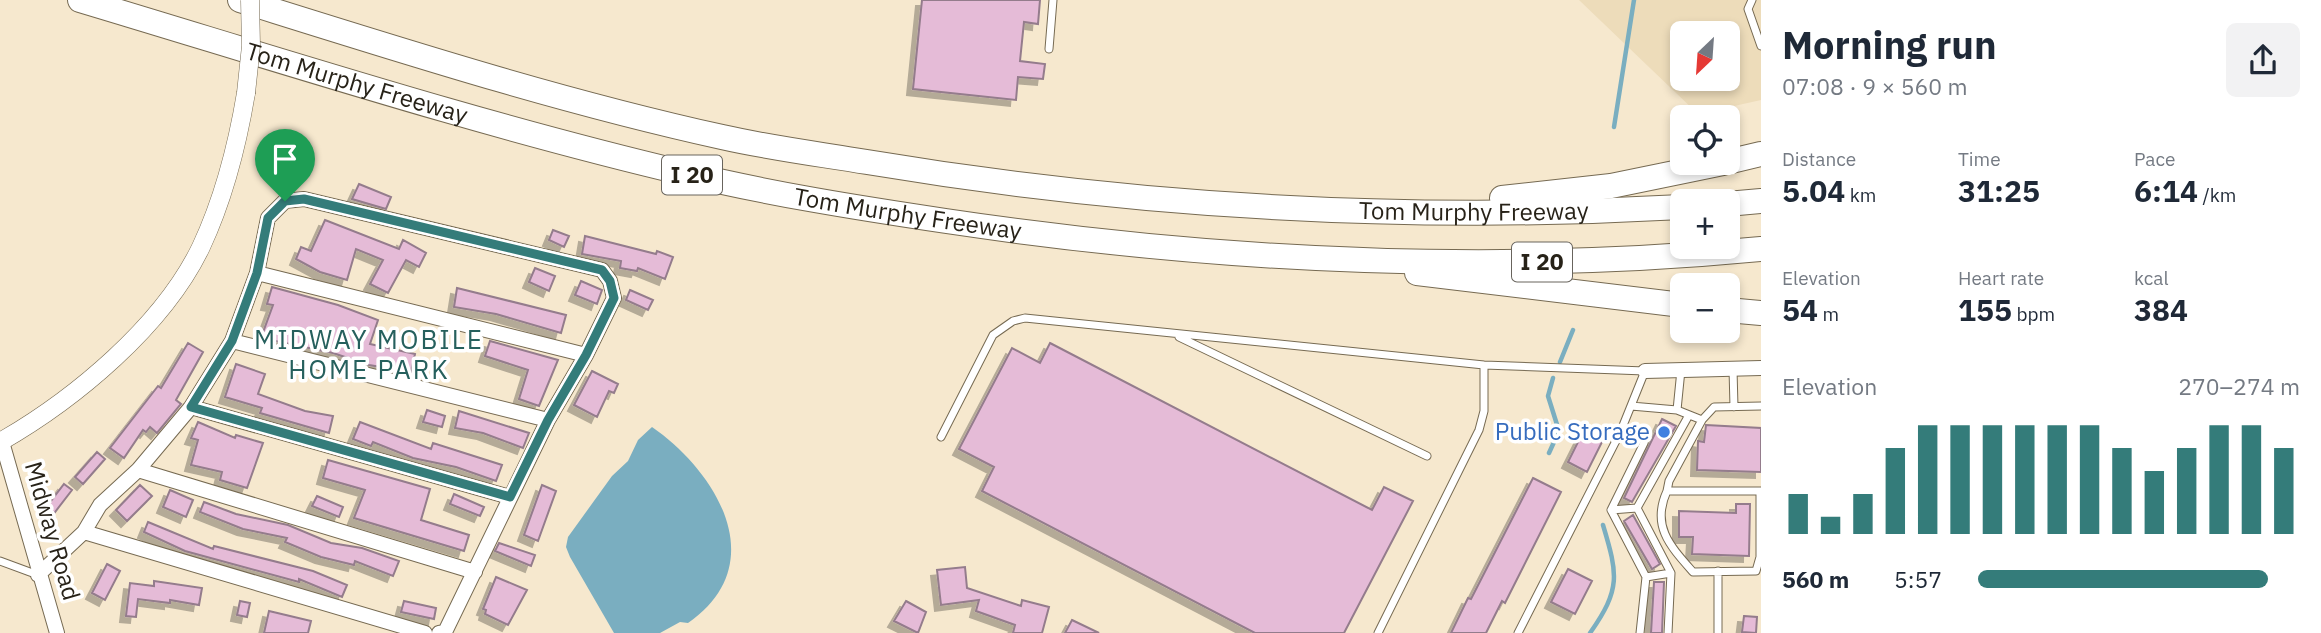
<!DOCTYPE html>
<html lang="en">
<head>
<meta charset="utf-8">
<style>
	body { margin:0; font-family:"IBM Plex Sans",sans-serif; background:#f2f2f3; color:#1f2937; height:100vh; display:flex; flex-direction:column; font-size:26px; white-space:nowrap }
	* { box-sizing:border-box; margin:0 }
	p { font-size:23px; color:#747a83 }
	.icon { flex:none; width:38px; height:38px; fill:none; stroke:currentColor; stroke-width:2; stroke-linecap:round; stroke-linejoin:round }
	.map { position:relative; flex:1; overflow:hidden }
	.sheet { display:flex; flex-direction:column; background:#fff; width:560px }
	.sheet>* { flex:none }
	.needle { width:46px; rotate:205deg }
	.controls { position:absolute; left:1670px; top:21px; display:grid; gap:14px }
	.controls a { display:grid; place-items:center; width:70px; height:70px; border-radius:10px; background:#fff; box-shadow:0 4px 10px #0003; font-size:35px }
	.pin { position:absolute; display:grid; place-items:center; width:60px; height:60px; color:#fff; margin:-72px -30px; border-radius:50% 50% 50% 0; rotate:-45deg; box-shadow:0 0 7px #0007 }
	.pin .icon { rotate:45deg }
	.round { display:grid; place-items:center; flex:none; width:74px; height:74px; border-radius:10px; background:#f2f2f3 }
	.headline { display:flex; align-items:center; justify-content:space-between; height:119px; padding:0 21px }
	h1 { font-size:38px; font-weight:800; line-height:52px }
	.stats { display:grid; grid-template-columns:repeat(3,1fr); gap:10px; height:119px; padding:7px 21px }
	.stats div { display:grid; align-content:center }
	.stats b { font-size:30px; font-weight:800 }
	.stats small { font-size:19px; font-weight:400 }
	.stats p { font-size:19px }
	.chart { height:196px; padding:14px 21px }
	.chart p { display:flex; justify-content:space-between }
	.chart svg { width:100%; height:126px; margin-top:7px; stroke:#347c7a; stroke-width:6 }
	ul { padding:0 21px; list-style:none; font-size:23px }
	li { display:grid; grid-template-columns:112px 84px 1fr; align-items:center; height:52px }
	li i { height:18px; border-radius:9px; background:#347c7a }
	main { display:flex; flex:1; min-height:0 }
	.map>svg:first-child { display:block }
	.built { fill:#eddcba; fill-rule:evenodd }
	.water { fill:#7aaec0 }
	.lines { fill:none; stroke-linecap:round; stroke-linejoin:round }
	.stream { stroke:#7aaec0; stroke-width:4.5 }
	.building { fill:#e5bbd7; stroke:#947c8c; stroke-width:2; filter:url(#shadow) }
	.service-casing { stroke:#766a52; stroke-width:9 }
	.minor-casing { stroke:#766a52; stroke-width:16 }
	.tertiary-casing { stroke:#766a52; stroke-width:19 }
	.motorway-casing { stroke:#766a52; stroke-width:26 }
	.service { stroke:#fff; stroke-width:7 }
	.minor { stroke:#fff; stroke-width:14 }
	.tertiary { stroke:#fff; stroke-width:18 }
	.motorway { stroke:#fff; stroke-width:24 }
	.tertiary-bridge-casing { stroke:#766a52; stroke-width:19; stroke-linecap:butt }
	.tertiary-bridge { stroke:#fff; stroke-width:18 }
	.route-casing { stroke:#fff; stroke-width:14 }
	.route { stroke:#347c7a; stroke-width:9 }
	.shop-dot { fill:#3f7fe0; stroke:#fff; stroke-width:2.5 }
	.labels { text-anchor:middle; stroke-width:7; stroke-linejoin:round; paint-order:stroke }
	.shield { fill:#fff; stroke:#68645d; stroke-width:2 }
	.shield-label { font-size:23px; font-weight:bold; fill:#272218 }
	.street-label { font-size:24px; fill:#272218; stroke:#fff }
	.shop-label { font-size:24px; fill:#366cbe; stroke:#fff; text-anchor:end }
	.neighbourhood-label { font-size:26px; letter-spacing:2px; fill:#26605d; stroke:#fff }
</style>
</head>
<body>
<main>
<div class="map">
<svg width="1761" height="633" viewBox="0 0 1761 633">
	<defs>
		<filter id="shadow"><feDropShadow dx="-6" dy="6" stdDeviation="0" flood-color="#0004"/></filter>
	</defs>
	<rect width="100%" height="100%" fill="#f6e8ce"/>
	<path class="built" d="M 1579,0 L 1761,0 L 1761,100 L 1698,114 ZM 1682,33 L 1727,33 L 1727,79 L 1682,79 Z"/>
	<path class="water" d="M 652,427 C 717,472 773,564 688,623 L 680,622 L 660,633 L 614,633 L 570,557 L 566,547 L 568,537 L 612,476 L 628,461 L 638,440 Z"/>
	<g class="lines">
		<path class="stream" d="M 1614,127 L 1634,0
			M 1560,362 L 1573,330
			M 1549,453 L 1559,431 L 1548,396 L 1553,378
			M 1590,633 C 1621,589 1618,575 1603,525"/>
	</g>
	<path class="building" d="M 922,0 L 1040,0 L 1038,24 L 1024,22 L 1020,61 L 1045,64 L 1043,79 L 1018,77 L 1016,100 L 913,89 Z
		M 359,184 L 391,197 L 386,209 L 352,199 Z
		M 325,220 L 399,249 L 403,240 L 426,253 L 419,267 L 406,260 L 388,293 L 370,284 L 383,260 L 356,249 L 347,280 L 320,272 L 296,259 L 301,247 L 311,251 Z
		M 553,230 L 569,236 L 564,247 L 549,240 Z
		M 585,236 L 656,254 L 657,251 L 673,257 L 665,279 L 638,268 L 637,271 L 620,268 L 621,261 L 582,254 Z
		M 535,268 L 555,276 L 549,291 L 529,282 Z
		M 581,281 L 602,290 L 597,304 L 575,295 Z
		M 272,287 L 338,305 L 378,320 L 370,344 L 415,354 L 411,372 L 369,365 L 333,353 L 261,338 L 273,305 L 267,304 Z
		M 457,288 L 566,315 L 561,333 L 496,314 L 454,307 Z
		M 630,290 L 653,300 L 648,310 L 626,300 Z
		M 490,341 L 558,360 L 539,406 L 519,399 L 528,370 L 485,356 Z
		M 188,343 L 203,352 L 176,400 L 181,404 L 157,433 L 150,427 L 146,432 L 143,430 L 124,458 L 110,448 L 158,386 L 161,388 Z
		M 1050,343 L 1372,510 L 1384,487 L 1413,501 L 1344,633 L 1255,633 L 982,491 L 994,467 L 959,449 L 1012,348 L 1040,363 Z
		M 236,364 L 265,374 L 258,394 L 305,411 L 333,416 L 329,433 L 260,413 L 262,408 L 225,397 Z
		M 592,371 L 618,384 L 614,393 L 609,391 L 597,417 L 574,405 Z
		M 427,410 L 445,416 L 442,427 L 423,422 Z
		M 459,411 L 529,433 L 523,448 L 483,433 L 455,428 Z
		M 1662,419 L 1676,426 L 1632,502 L 1624,498 Z
		M 198,422 L 235,438 L 236,435 L 263,443 L 247,488 L 220,480 L 222,472 L 191,465 L 198,440 L 191,438 Z
		M 360,422 L 431,449 L 433,443 L 502,465 L 496,481 L 456,467 L 413,458 L 373,442 L 371,446 L 353,439 Z
		M 1706,425 L 1761,428 L 1761,472 L 1697,470 L 1698,441 L 1704,442 Z
		M 1583,432 L 1602,442 L 1587,472 L 1568,462 Z
		M 97,452 L 105,459 L 83,484 L 75,477 Z
		M 328,460 L 430,489 L 421,520 L 469,535 L 464,551 L 354,518 L 365,490 L 323,478 Z
		M 1533,478 L 1561,492 L 1505,603 L 1502,601 L 1486,633 L 1451,633 L 1468,598 L 1471,599 Z
		M 64,484 L 72,490 L 52,516 L 44,510 Z
		M 140,485 L 152,496 L 127,521 L 116,510 Z
		M 542,485 L 556,491 L 538,541 L 524,535 Z
		M 170,490 L 193,500 L 186,517 L 163,507 Z
		M 454,494 L 484,507 L 480,516 L 450,504 Z
		M 317,496 L 343,507 L 339,517 L 312,506 Z
		M 204,502 L 236,514 L 288,525 L 331,543 L 362,548 L 399,561 L 393,576 L 355,561 L 354,565 L 321,557 L 285,542 L 287,538 L 243,529 L 200,512 Z
		M 1736,504 L 1750,504 L 1749,556 L 1692,554 L 1693,537 L 1679,537 L 1679,511 L 1736,513 Z
		M 1633,515 L 1660,564 L 1652,569 L 1624,521 Z
		M 148,522 L 213,549 L 214,546 L 313,571 L 347,585 L 342,597 L 299,579 L 299,582 L 185,551 L 144,532 Z
		M 499,543 L 535,555 L 531,566 L 495,551 Z
		M 107,564 L 120,571 L 105,600 L 92,593 Z
		M 965,567 L 967,588 L 1021,606 L 1022,600 L 1049,607 L 1042,633 L 1013,633 L 1015,625 L 976,611 L 979,600 L 941,605 L 937,570 Z
		M 1568,569 L 1592,581 L 1575,614 L 1551,602 Z
		M 496,577 L 527,590 L 508,625 L 485,614 L 486,610 L 483,609 Z
		M 154,581 L 202,588 L 199,605 L 170,600 L 170,603 L 138,599 L 136,617 L 126,616 L 130,583 L 154,586 Z
		M 1654,582 L 1664,582 L 1662,633 L 1651,633 Z
		M 240,601 L 250,603 L 247,617 L 237,615 Z
		M 404,601 L 436,608 L 434,619 L 401,612 Z
		M 906,601 L 926,612 L 918,633 L 894,621 Z
		M 269,611 L 311,621 L 308,633 L 264,633 Z
		M 1744,616 L 1757,617 L 1756,633 L 1742,632 Z
		M 1072,620 L 1099,633 L 1065,633 Z"/>
	<g class="lines">
		<g class="service-casing">
			<path id="service" d="M 1752,0 L 1748,9 L 1761,46
				M 1049,49 L 1053,0
				M 1179,337 L 1427,456
				M 1733,369 L 1734,407
				M 1631,406 L 1677,410 L 1681,370
				M 1677,410 L 1702,420 L 1714,407 L 1761,406
				M 1702,420 L 1669,481 L 1667,491 L 1761,491
				M 941,437 L 993,335 L 1013,321 L 1025,318 L 1484,365 L 1645,371 L 1620,433 L 1518,633
				M 1667,491 C 1651,526 1670,546 1693,572 L 1756,571 L 1760,557 L 1760,491
				M 1637,508 L 1611,510 L 1644,443
				M 1611,510 L 1646,577
				M 0,561 L 38,575
				M 1718,571 L 1718,633
				M 1378,633 L 1479,430 L 1484,411 L 1484,365
				M 1640,633 L 1646,577 L 1671,573
				M 1668,633 L 1671,573 L 1637,508 L 1689,415"/>
		</g>
		<g class="minor-casing">
			<path id="minor" d="M 257,273 L 586,355
				M 232,341 L 548,420
				M 1645,371 L 1761,368
				M 191,407 L 510,497
				M 2,442 L 57,633
				M 138,470 L 475,572
				M 38,575 L 84,532
				M 425,633 L 84,532 L 100,505 L 138,470 L 191,407 L 232,341 L 257,273 L 268,218 L 285,201 L 304,199 L 602,270 L 610,281 L 614,298 L 586,355 L 548,420 L 445,632 L 439,633"/>
		</g>
		<g class="tertiary-casing">
			<path id="tertiary" d="M 0,442 C 75,399 163,326 201,247 C 224,198 237,147 246,93"/>
		</g>
		<g class="motorway-casing">
			<g id="motorway">
				<path id="s1" d="M 80,0 C 280,60 481,125 684,173 C 770,194 859,208 946,221 C 1215,261 1490,275 1761,249"/>
				<path id="s2" d="M 240,0 C 400,50 559,101 722,137 C 770,148 819,154 867,162 C 1136,207 1410,222 1682,207"/>
				<path d="M 1727,162 L 1761,154"/>
				<path d="M 1502,198 L 1611,186 L 1723,163"/>
				<path d="M 1727,204 L 1761,201"/>
				<path d="M 1417,273 L 1682,305"/>
				<path d="M 1727,310 L 1761,313"/>
			</g>
		</g>
		<use href="#service" class="service"/>
		<use href="#minor" class="minor"/>
		<use href="#tertiary" class="tertiary"/>
		<use href="#motorway" class="motorway"/>
		<g class="tertiary-bridge-casing">
			<path id="tertiary-bridge" d="M 246,93 L 251,46 L 250,0"/>
		</g>
		<use href="#tertiary-bridge" class="tertiary-bridge"/>
	</g>
	<g class="lines">
		<g class="route-casing">
			<path id="route" d="M 304,199 L 602,270 L 610,281 L 614,298 L 586,355 L 548,420 L 510,497 L 191,407 L 232,341 L 257,273 L 268,218 L 285,201 Z"/>
		</g>
		<use href="#route" class="route"/>
	</g>
	<circle class="shop-dot" cx="1664" cy="432" r="7"/>
	<g class="labels">
		<g class="shield">
			<rect x="662" y="155.5" width="60" height="39" rx="5"/>
			<rect x="1512" y="242.5" width="60" height="39" rx="5"/>
		</g>
		<g class="shield-label">
			<text x="692" y="183">I 20</text>
			<text x="1542" y="270">I 20</text>
		</g>
		<g class="street-label">
			<text dy="8" stroke="none"><textPath href="#s1" startOffset="289">Tom Murphy Freeway</textPath></text>
			<text dy="8" stroke="none"><textPath href="#s2" startOffset="1258">Tom Murphy Freeway</textPath></text>
			<text dy="8" stroke="none"><textPath href="#s1" startOffset="856">Tom Murphy Freeway</textPath></text>
			<text transform="translate(52 531) rotate(74)" y="8">Midway Road</text>
		</g>
		<g class="shop-label">
			<text x="1650" y="440">Public Storage</text>
		</g>
		<g class="neighbourhood-label">
			<text x="369" y="349">MIDWAY MOBILE<tspan x="369" dy="30">HOME PARK</tspan></text>
		</g>
	</g>
</svg>
<div class="controls">
<a><svg class="needle" viewBox="-14 -14 28 28"><path d="M0-13l5 13h-10z" fill="#e53935"/><path d="M0 13l5-13h-10z" fill="#747a83"/></svg></a>
<a><svg class="icon" aria-label="locate" viewBox="0 0 24 24"><circle cx="12" cy="12" r="6"/><path d="M12 2v4M12 18v4M2 12h4M18 12h4"/></svg></a>
<a>+</a>
<a>−</a>
</div>
<div class="pin" style="left:285px;top:201px;background:#1e9e55"><svg class="icon" aria-label="arrive" viewBox="0 0 24 24"><path d="M6 21V4h12l-3 4 3 4H6"/></svg></div>
</div>
<section class="sheet">
<div class="headline"><div><h1>Morning run</h1><p>07:08 · 9 × 560 m</p></div><a class="round"><svg class="icon" aria-label="share" viewBox="0 0 24 24"><path d="M12 15V3M7 8l5-5 5 5M5 13v7h14v-7"/></svg></a></div>
<div class="stats">
<div><p>Distance</p><b>5.04<small> km</small></b></div>
<div><p>Time</p><b>31:25</b></div>
<div><p>Pace</p><b>6:14<small> /km</small></b></div>
</div>
<div class="stats">
<div><p>Elevation</p><b>54<small> m</small></b></div>
<div><p>Heart rate</p><b>155<small> bpm</small></b></div>
<div><p>kcal</p><b>384</b></div>
</div>
<div class="chart"><p><span>Elevation</span>270–274 m</p>
<svg viewBox="0 0 160 44" preserveAspectRatio="none"><path d="M5 44V30M15 44V38M25 44V30M35 44V14M45 44V6M55 44V6M65 44V6M75 44V6M85 44V6M95 44V6M105 44V14M115 44V22M125 44V14M135 44V6M145 44V6M155 44V14"/></svg>
</div>
<ul>
<li><b>560 m</b>5:57<i style="width:90%"></i></li>
</ul>
</section>
</main>
</body>
</html>
